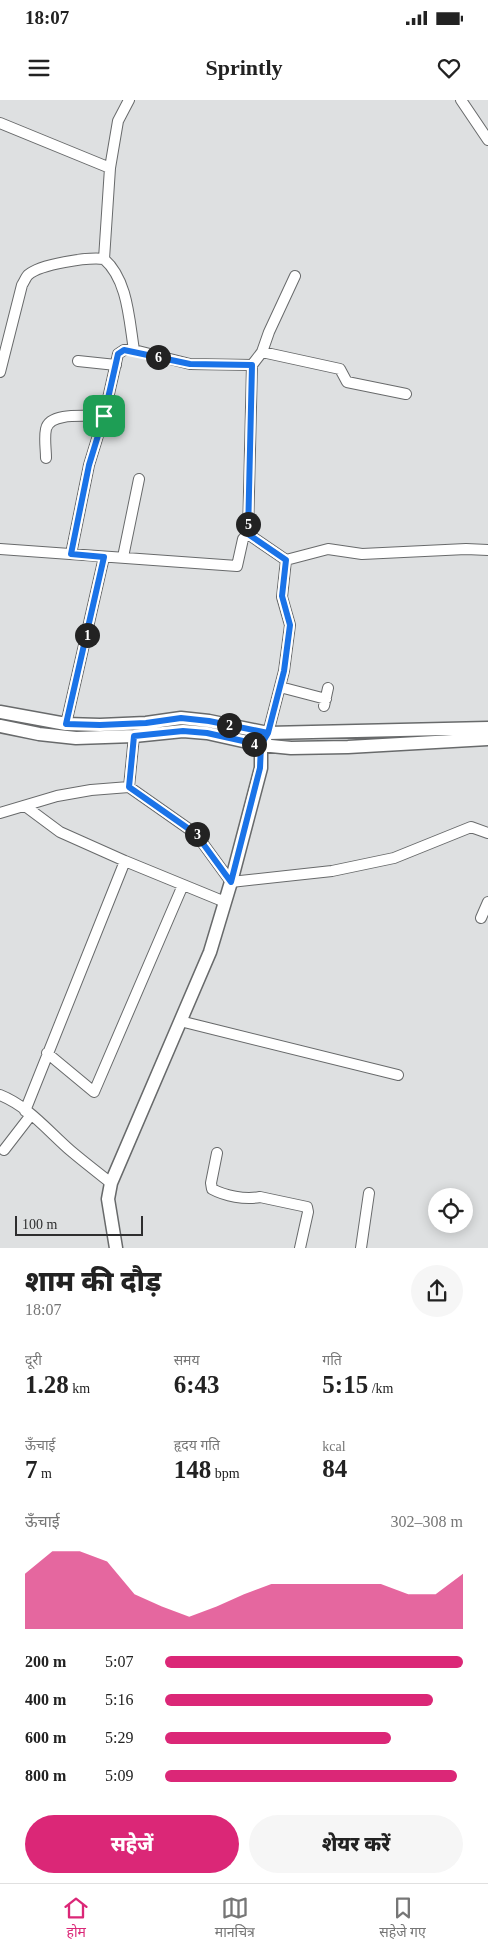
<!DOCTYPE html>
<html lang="hi">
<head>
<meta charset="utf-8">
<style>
	body { margin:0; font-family:"Times New Roman","Noto Sans Devanagari",serif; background:#f6f6f6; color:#222; height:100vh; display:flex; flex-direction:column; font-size:19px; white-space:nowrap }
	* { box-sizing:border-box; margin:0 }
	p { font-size:16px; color:#767676 }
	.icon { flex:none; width:28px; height:28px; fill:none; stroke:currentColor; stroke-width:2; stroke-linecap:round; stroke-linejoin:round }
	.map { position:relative; height:1148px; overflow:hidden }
	.details { display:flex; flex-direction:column; background:#fff; flex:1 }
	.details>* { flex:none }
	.tools { position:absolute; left:428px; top:1088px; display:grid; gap:10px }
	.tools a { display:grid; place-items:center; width:45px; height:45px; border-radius:50%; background:#fff; box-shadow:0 2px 12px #0003; font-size:25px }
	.scale { position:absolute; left:15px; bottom:12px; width:128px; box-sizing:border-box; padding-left:5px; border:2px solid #2e2e2f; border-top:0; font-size:14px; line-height:18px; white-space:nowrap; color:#2e2e2f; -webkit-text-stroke:4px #dee0e1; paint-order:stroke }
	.pin { position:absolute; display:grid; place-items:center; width:42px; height:42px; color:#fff; margin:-21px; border-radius:10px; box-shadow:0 2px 8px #0006 }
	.km { position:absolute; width:25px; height:25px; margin:-12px; border-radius:50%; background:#222; color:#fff; font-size:14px; line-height:25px; text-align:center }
	.round { display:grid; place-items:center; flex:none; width:52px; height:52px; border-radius:26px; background:#f6f6f6 }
	.head { display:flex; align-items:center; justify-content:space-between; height:85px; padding:0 25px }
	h1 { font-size:28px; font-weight:800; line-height:38px }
	.stats { display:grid; grid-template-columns:repeat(3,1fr); gap:8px; height:85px; padding:5px 25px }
	.stats div { display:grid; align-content:center }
	.stats b { font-size:25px; font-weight:800 }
	.stats small { font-size:14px; font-weight:400 }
	.stats p { font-size:14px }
	.chart { height:140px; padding:10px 25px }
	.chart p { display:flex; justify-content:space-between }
	.chart svg { width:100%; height:90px; margin-top:5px; fill:#db2777; opacity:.7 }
	.cta { display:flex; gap:10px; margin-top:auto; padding:10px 25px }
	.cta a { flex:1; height:58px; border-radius:30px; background:#db2777; color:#fff; font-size:20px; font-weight:800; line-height:58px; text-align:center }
	.cta a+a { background:#f6f6f6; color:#222 }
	ul { padding:0 25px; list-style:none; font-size:16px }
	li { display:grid; grid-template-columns:80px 60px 1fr; align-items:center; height:38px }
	li i { height:12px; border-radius:6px; background:#db2777 }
	.status { display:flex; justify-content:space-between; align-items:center; height:35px; padding:0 25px; background:#fff; direction:ltr }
	.status svg { height:14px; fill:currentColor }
	header { display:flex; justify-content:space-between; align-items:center; height:65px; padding:0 25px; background:#fff; font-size:22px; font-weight:800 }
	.tab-bar { display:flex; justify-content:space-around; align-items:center; height:70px; border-top:1px solid #e0e0e0; background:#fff; font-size:14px; color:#767676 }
	.tab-bar a { display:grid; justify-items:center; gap:2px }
	.tab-bar .current { color:#db2777 }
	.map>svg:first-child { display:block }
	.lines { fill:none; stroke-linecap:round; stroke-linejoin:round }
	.minor-casing { stroke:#686a6b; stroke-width:12 }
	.tertiary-casing { stroke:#686a6b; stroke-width:15 }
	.minor { stroke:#fff; stroke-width:10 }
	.tertiary { stroke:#fff; stroke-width:12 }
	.route-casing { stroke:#fff; stroke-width:10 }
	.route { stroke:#1a73e8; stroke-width:6 }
</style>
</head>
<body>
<div class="status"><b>18:07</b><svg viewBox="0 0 49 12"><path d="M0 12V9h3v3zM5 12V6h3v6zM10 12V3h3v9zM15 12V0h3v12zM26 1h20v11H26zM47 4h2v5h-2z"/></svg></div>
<header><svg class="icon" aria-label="menu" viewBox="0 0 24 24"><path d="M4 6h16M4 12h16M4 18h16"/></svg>Sprintly<svg class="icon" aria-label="heart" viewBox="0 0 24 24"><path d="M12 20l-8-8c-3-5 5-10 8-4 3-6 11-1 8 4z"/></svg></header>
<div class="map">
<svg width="488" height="1148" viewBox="0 0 488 1148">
	<rect width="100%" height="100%" fill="#dee0e1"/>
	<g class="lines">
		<g class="minor-casing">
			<path id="minor" d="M 129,0 L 118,21 L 110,68 L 104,159 C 128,180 129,220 134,250 L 190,264 L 252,265
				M 461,0 L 488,40
				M 0,23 L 110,68
				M 262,252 L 340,269 L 347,282 L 406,294
				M 78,261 L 116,265
				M 0,272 L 22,185 C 24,182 26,177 28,175 C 40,164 88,157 104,159
				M 46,358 C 46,349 44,338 46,329 C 50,311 89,317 104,316
				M 0,449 L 237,466 L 243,439 L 248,434
				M 71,454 L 89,365 L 104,316 L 118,254 L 124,250 L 134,250
				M 123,457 L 139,379
				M 286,460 L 328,449 L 362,454 L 466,449 L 488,450
				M 280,587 L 326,599
				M 324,606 L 328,588
				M 66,624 L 104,457
				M 268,633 L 284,571 L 290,525 L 282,497 L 286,460 L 248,434 L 252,265 L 262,252 L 269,232 L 295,176
				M 129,687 L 134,636
				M 25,706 L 60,732 L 125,761 L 225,802
				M 0,713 L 57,696 L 91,690 L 129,687 L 196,734 L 231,782 L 332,771 L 394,758 L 471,727 L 488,733
				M 481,818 L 488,802
				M 180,921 L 398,975
				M 47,953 L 94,992 L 183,785
				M 0,995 C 28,1006 48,1031 71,1051 C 84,1062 97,1072 111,1083
				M 25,1011 L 125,761
				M 4,1050 L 31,1015
				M 217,1053 L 211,1083 L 212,1089 C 225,1096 245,1100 260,1097 L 307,1107 L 308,1112 L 300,1148
				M 361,1148 L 369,1093"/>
		</g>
		<g class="tertiary-casing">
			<path id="tertiary" d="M 0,612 L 66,624 L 100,625 L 146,623 L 181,618 L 209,621 L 268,633 L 488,628
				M 0,626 L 39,634 L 76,638 L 134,636 L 183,631 L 207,633 L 261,645 L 291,648 L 348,647 L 488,639
				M 116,1148 L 108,1099 L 111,1083 L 210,852 L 231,782 L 261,668 L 261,645 L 268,633"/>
		</g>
		<use href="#minor" class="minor"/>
		<use href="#tertiary" class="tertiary"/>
	</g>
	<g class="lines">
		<g class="route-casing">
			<path id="route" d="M 104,316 L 89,365 L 71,454 L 104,457 L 66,624 L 100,625 L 146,623 L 181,618 L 209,621 L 268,633 L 261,645 L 260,668 L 231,782 L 196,734 L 129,687 L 134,636 L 183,631 L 207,633 L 261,645 L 268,633 L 284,571 L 290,525 L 282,496 L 286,460 L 248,434 L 252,265 L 190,264 L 124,250 L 118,254 L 104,316"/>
		</g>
		<use href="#route" class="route"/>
	</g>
</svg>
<div class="tools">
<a><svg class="icon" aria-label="locate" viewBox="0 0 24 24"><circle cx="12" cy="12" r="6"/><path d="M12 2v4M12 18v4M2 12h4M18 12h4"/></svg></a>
</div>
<div class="scale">100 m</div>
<div class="pin" style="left:104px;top:316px;background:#1e9e55"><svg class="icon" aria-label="arrive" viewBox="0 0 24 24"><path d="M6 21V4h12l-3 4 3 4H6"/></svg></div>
<b class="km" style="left:87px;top:535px">1</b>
<b class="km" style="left:229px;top:625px">2</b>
<b class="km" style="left:197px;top:734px">3</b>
<b class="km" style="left:254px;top:644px">4</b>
<b class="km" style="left:248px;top:424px">5</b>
<b class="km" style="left:158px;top:257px">6</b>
</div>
<section class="details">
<div class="head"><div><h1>शाम की दौड़</h1><p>18:07</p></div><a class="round"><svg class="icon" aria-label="share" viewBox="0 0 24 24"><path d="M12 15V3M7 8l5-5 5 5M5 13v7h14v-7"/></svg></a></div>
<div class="stats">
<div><p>दूरी</p><b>1.28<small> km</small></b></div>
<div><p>समय</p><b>6:43</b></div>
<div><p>गति</p><b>5:15<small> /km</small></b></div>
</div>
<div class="stats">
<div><p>ऊँचाई</p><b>7<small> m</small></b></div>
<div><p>हृदय गति</p><b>148<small> bpm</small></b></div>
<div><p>kcal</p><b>84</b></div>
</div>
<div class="chart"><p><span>ऊँचाई</span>302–308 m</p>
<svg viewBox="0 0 160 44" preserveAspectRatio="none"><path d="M0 44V17L10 6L20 6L30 11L40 27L50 33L60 38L70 33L80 27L90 22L100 22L110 22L120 22L130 22L140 27L150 27L160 17V44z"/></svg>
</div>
<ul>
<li><b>200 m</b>5:07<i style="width:100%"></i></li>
<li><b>400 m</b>5:16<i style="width:90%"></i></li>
<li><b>600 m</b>5:29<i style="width:76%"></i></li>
<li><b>800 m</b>5:09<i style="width:98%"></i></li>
</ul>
<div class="cta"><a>सहेजें</a><a>शेयर करें</a></div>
</section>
<nav class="tab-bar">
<a class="current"><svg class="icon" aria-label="home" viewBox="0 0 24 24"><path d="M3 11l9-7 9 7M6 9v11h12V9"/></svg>होम</a>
<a><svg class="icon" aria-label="map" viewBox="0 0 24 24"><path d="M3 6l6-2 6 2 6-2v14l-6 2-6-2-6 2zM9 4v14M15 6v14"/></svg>मानचित्र</a>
<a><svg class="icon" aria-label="saved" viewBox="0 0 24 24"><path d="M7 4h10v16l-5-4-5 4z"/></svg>सहेजे गए</a>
</nav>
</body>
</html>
